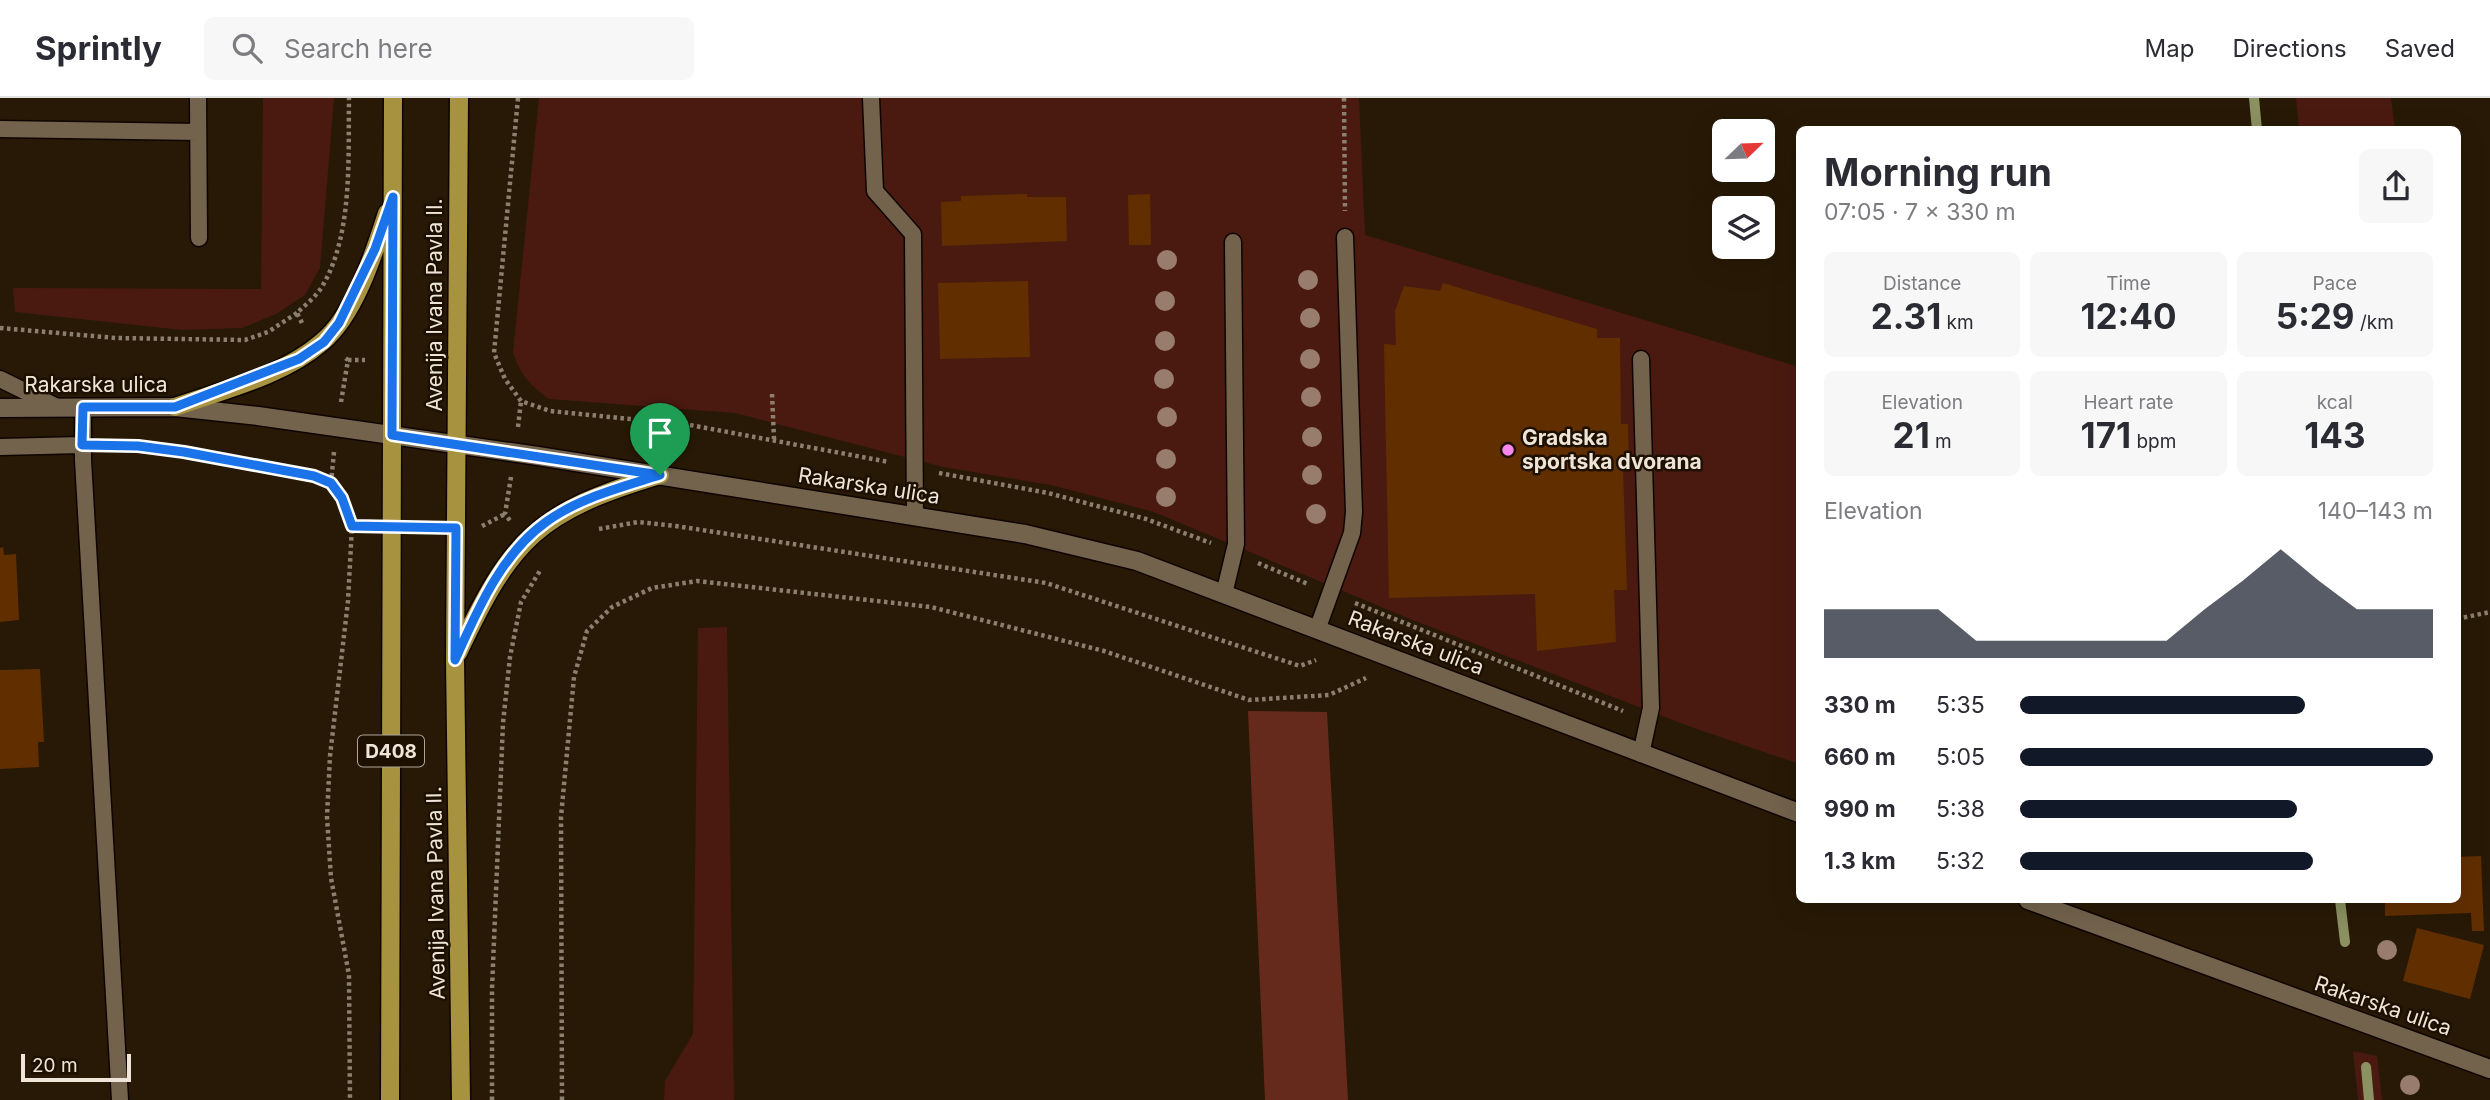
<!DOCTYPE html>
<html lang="en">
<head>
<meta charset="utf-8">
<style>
	body { margin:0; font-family:Inter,sans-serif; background:#f7f7f7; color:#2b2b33; height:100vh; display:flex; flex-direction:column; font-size:26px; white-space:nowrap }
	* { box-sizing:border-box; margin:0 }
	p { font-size:23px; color:#7c7c81 }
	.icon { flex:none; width:38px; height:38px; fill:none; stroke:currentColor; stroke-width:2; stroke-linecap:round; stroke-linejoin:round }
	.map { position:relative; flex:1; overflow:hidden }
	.sheet { position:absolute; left:1796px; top:28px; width:665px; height:777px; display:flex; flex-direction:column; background:#fff; border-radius:10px; box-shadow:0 7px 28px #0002 }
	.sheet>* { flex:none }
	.needle { width:46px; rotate:67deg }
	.tools { position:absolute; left:1712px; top:21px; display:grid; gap:14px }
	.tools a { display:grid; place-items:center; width:63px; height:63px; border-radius:10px; background:#fff; box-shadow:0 7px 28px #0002; font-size:35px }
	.scale { position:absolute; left:21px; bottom:18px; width:110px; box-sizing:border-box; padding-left:7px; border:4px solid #eee5d8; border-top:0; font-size:19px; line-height:24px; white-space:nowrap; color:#eee5d8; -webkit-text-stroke:5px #1d1000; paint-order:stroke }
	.pin { position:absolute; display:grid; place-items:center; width:60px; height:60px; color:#fff; margin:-72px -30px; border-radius:50% 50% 50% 0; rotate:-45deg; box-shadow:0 0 7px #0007 }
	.pin .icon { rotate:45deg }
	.round { display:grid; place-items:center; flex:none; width:74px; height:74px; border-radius:10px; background:#f7f7f7 }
	.summary { display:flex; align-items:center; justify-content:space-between; height:119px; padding:0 28px }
	h1 { font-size:38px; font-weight:700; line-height:52px }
	.stats { display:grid; grid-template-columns:repeat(3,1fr); gap:10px; height:119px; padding:7px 28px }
	.stats div { display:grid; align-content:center; border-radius:10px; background:#f7f7f7; text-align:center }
	.stats b { font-size:35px; font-weight:700 }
	.stats small { font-size:19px; font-weight:400 }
	.stats p { font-size:19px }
	.chart { height:196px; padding:14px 28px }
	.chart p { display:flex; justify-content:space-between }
	.chart svg { width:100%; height:126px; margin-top:7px; fill:#111827; opacity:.7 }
	ul { padding:0 28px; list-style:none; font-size:23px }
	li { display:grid; grid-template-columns:112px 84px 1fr; align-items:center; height:52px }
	li i { height:18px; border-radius:9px; background:#111827 }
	header { display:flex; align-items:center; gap:42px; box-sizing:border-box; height:98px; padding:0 35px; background:#fff; border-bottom:2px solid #e1e1e2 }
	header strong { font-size:33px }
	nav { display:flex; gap:38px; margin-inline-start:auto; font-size:24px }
	.search { width:490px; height:63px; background:#f7f7f7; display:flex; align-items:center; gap:18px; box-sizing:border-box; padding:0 24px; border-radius:10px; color:#7c7c81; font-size:26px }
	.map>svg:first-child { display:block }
	.green { fill:#4a1a10 }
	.forest { fill:#662a1d }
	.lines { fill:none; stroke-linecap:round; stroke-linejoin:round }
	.stream { stroke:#8b9160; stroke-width:10 }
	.building { fill:#612e00 }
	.lane-casing { stroke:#0f0500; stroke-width:19 }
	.secondary-casing { stroke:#0f0500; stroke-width:21 }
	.primary-casing { stroke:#0f0500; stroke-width:21 }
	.path { stroke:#8b7f6f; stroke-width:4.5; stroke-dasharray:3.5 3.5; stroke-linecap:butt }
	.lane { stroke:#73634d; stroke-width:16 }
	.secondary { stroke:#73634d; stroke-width:18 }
	.primary { stroke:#a7923f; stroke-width:18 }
	.tree { fill:#987c6e }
	.route-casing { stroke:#fff; stroke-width:14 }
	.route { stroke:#1a73e8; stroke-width:9 }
	.poi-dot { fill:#f688ed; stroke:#1d1000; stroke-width:2.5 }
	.labels { text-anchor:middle; stroke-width:5; stroke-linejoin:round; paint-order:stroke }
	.shield { fill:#1d1000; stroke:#afa597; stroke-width:2 }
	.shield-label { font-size:19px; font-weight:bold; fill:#eee5d8 }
	.street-label { font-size:21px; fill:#eee5d8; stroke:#1d1000 }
	.poi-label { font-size:21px; font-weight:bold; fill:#eee5d8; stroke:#1d1000; text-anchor:start }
</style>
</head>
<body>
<header>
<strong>Sprintly</strong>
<div class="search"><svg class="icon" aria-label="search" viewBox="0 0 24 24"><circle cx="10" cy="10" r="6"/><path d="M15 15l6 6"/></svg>Search here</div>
<nav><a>Map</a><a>Directions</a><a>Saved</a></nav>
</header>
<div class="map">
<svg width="2490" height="1002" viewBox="0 0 2490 1002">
	<rect width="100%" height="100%" fill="#271905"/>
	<path class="green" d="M 263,0 L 334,0 L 320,170 L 305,197 L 276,216 L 242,230 L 182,232 L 15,214 L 13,190 L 261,191 Z
		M 539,0 L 1359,0 L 1365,137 L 1799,269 L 1799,666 L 1691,629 L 1410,521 L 1154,414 L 1051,387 L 943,369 L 735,315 L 549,301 C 530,287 520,277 513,254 Z
		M 2296,0 L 2391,0 L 2395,31 L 2299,31 Z
		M 727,529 L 734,1002 L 664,1002 L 665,983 L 693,936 L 698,530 Z
		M 2353,953 L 2377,958 L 2382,1002 L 2358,1002 Z"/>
	<path class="forest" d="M 1248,613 L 1327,614 L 1348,1002 L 1265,1002 Z"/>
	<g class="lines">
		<path class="stream" d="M 2254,0 L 2257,32
			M 2340,802 L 2345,844
			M 2366,969 L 2369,1002"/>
	</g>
	<path class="building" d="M 1027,96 L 1027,99 L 1066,99 L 1067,143 L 942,148 L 941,104 L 961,103 L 961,98 Z
		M 1150,96 L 1151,147 L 1129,147 L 1128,97 Z
		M 1028,183 L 1030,259 L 940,261 L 938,185 Z
		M 1443,185 L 1597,231 L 1597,240 L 1620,240 L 1621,326 L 1628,326 L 1629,370 L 1623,370 L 1627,492 L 1614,492 L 1616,544 L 1537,553 L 1535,496 L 1389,500 L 1384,246 L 1396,247 L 1395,213 L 1404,188 L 1440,193 Z
		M 3,449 L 4,457 L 16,456 L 19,522 L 0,524 L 0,450 Z
		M 40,571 L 44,644 L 38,644 L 39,669 L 0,671 L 0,572 Z
		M 2481,758 L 2484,833 L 2472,833 L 2471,815 L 2385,818 L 2385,802 L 2457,802 L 2457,759 Z
		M 2417,830 L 2484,847 L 2470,901 L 2403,883 Z"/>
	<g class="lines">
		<g class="lane-casing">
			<path id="lane" d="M 198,0 L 199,140
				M 871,0 L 875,93 L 913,136 L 915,418
				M 0,31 L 198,34
				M 0,281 L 55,308
				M 83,309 L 83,362 L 120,1002
				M 0,349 L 82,347
				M 1224,496 L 1236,446 L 1233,144
				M 1317,532 L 1352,435 L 1354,414 L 1345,139
				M 1641,656 L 1651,610 L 1641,261"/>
		</g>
		<g class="secondary-casing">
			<path id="secondary" d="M 0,310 L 175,309 L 258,318 L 538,358 L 1025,436 L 1137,463 L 1799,715
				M 2028,802 L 2490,971"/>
		</g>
		<g class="primary-casing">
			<path id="primary" d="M 459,0 L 455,562 L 461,1002
				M 175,309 C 223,292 283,278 322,244 C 355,217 374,155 387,115
				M 458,555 C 512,440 537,414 660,377
				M 390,1002 L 393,0"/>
		</g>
		<path class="path" d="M 518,0 L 494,255 L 505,281 L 521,303 L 550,313 L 690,327 L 889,364
			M 1344,0 L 1345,113
			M 302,225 L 297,215 C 305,207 317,198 323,187 C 353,135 348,59 349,0
			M 0,230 L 116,240 L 245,242 L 268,234 L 297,215
			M 348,262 L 365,262
			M 772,296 L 774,341
			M 341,304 L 348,262 L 344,259
			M 518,329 L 521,303
			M 108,348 C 171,349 272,362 331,385
			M 334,354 L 331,385 L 347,408 L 352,428 L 348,503 L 330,658 L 327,719 L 331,780 L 349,877 L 350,1002
			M 939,375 L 1048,395 L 1146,421 L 1211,445
			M 511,379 L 505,416 L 511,424
			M 482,428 L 505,416
			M 599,431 L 638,424 L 676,428 L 1046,485 L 1300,568 L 1316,562
			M 1258,465 L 1308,486
			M 1355,505 L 1623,613
			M 2457,521 L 2490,514
			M 492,1002 L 492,891 L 503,625 L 510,559 L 521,504 L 541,471
			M 562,1002 L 561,719 L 574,579 L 587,533 L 612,509 L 652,490 L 697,483 L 931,509 L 1104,553 L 1249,602 L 1329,597 L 1366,580"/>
		<use href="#lane" class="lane"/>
		<use href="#secondary" class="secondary"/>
		<use href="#primary" class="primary"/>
	</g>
	<g class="tree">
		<circle cx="1167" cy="162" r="10"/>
		<circle cx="1308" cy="182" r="10"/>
		<circle cx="1165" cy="203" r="10"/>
		<circle cx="1310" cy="220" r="10"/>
		<circle cx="1165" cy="243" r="10"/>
		<circle cx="1310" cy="261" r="10"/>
		<circle cx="1164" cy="281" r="10"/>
		<circle cx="1311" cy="299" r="10"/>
		<circle cx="1167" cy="319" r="10"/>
		<circle cx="1312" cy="339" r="10"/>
		<circle cx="1166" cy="361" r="10"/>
		<circle cx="1312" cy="377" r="10"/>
		<circle cx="1166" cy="399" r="10"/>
		<circle cx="1316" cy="416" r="10"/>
		<circle cx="2387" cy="852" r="10"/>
		<circle cx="2410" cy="987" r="10"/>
	</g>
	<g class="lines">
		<g class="route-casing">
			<path id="route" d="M 393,99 L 392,337 L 660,377 C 622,389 579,400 546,424 C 501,456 477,513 455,562 L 456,430 L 352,428 L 342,400 L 331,385 L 314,378 L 184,354 L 138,348 L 82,347 L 83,309 L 175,309 L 299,261 L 324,244 L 339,225 L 375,151 Z"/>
		</g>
		<use href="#route" class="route"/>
	</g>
	<circle class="poi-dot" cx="1508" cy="352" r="7"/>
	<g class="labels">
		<rect class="shield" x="358" y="637.5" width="66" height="31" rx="5"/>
		<g class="shield-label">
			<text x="391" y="660">D408</text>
		</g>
		<g class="street-label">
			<text transform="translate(435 207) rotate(-90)" y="7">Avenija Ivana Pavla II.</text>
			<text x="96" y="294">Rakarska ulica</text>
			<text transform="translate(869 388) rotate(9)" y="7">Rakarska ulica</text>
			<text transform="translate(1416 545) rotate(21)" y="7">Rakarska ulica</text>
			<text transform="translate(436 795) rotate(-91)" y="7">Avenija Ivana Pavla II.</text>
			<text transform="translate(2383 908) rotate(19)" y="7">Rakarska ulica</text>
		</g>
		<g class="poi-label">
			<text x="1522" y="347">Gradska<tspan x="1522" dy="24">sportska dvorana</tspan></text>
		</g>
	</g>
</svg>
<div class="tools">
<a><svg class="needle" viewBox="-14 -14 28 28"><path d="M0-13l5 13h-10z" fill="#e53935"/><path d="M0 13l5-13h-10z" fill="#7c7c81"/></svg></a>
<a><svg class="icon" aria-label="layers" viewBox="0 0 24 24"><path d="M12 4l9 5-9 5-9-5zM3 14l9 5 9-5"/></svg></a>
</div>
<div class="scale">20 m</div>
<div class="pin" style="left:660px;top:377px;background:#1e9e55"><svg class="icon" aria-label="arrive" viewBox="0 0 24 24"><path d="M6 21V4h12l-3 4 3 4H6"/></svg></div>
<section class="sheet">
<div class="summary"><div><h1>Morning run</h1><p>07:05 · 7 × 330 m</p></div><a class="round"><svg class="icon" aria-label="share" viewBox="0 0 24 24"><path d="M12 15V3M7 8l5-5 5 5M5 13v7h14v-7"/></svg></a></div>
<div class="stats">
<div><p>Distance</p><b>2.31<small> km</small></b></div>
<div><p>Time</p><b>12:40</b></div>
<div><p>Pace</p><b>5:29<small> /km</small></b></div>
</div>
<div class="stats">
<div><p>Elevation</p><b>21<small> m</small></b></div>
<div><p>Heart rate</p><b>171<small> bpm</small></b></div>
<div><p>kcal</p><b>143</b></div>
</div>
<div class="chart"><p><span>Elevation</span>140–143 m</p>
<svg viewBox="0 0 160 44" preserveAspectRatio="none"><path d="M0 44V27L10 27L20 27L30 27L40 38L50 38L60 38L70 38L80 38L90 38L100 27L110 17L120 6L130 17L140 27L150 27L160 27V44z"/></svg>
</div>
<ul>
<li><b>330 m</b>5:35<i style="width:69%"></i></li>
<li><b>660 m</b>5:05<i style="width:100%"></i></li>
<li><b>990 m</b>5:38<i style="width:67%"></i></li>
<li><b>1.3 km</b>5:32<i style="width:71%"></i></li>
</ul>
</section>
</div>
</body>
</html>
